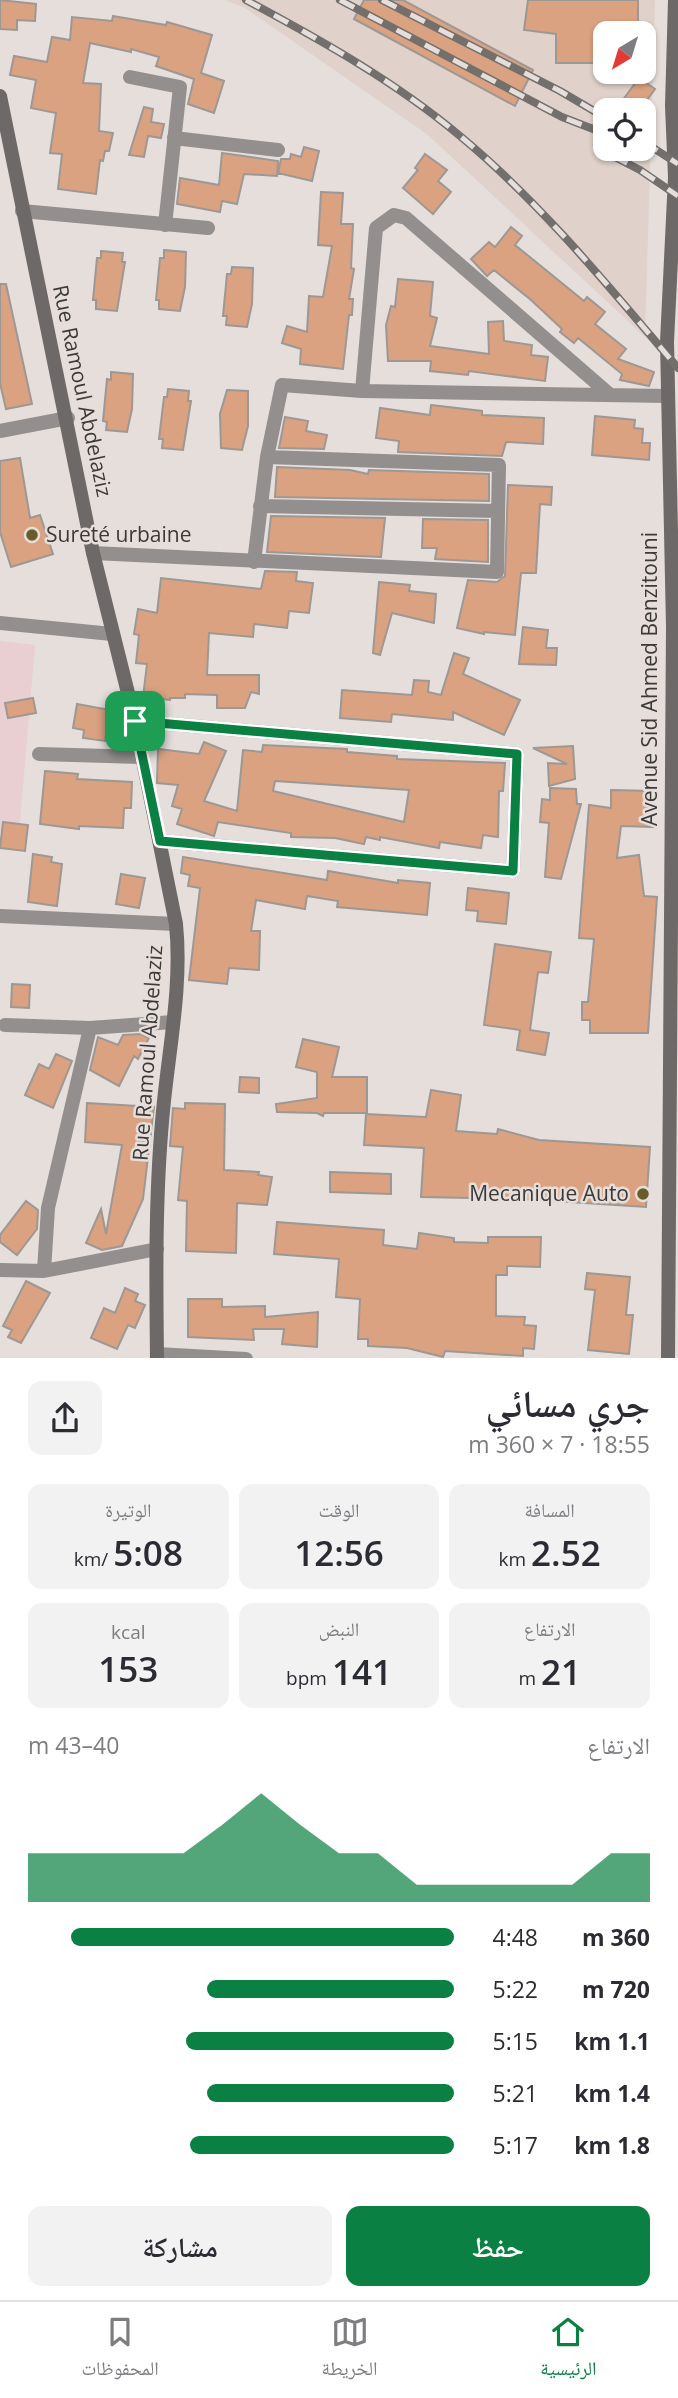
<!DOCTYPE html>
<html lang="ar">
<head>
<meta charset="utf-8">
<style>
	body { margin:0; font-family:"Open Sans","Noto Naskh Arabic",sans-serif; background:#f2f2f3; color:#2b2b33; direction:rtl; height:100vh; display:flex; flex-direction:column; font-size:26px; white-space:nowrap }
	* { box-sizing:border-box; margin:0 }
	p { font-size:23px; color:#7c7c81 }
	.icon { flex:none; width:38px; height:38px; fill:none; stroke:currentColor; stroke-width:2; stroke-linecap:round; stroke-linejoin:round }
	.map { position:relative; height:1358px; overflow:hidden; direction:ltr }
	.panel { display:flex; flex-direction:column; background:#fff; flex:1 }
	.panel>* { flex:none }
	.needle { width:46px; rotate:218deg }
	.tools { position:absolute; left:593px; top:21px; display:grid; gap:14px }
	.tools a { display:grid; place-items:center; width:63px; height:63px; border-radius:14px; background:#fff; box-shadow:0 2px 5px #0004; font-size:35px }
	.pin { position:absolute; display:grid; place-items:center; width:60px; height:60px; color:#fff; margin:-30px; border-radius:14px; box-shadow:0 4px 10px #0006 }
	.round { display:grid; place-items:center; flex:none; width:74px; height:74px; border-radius:14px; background:#f2f2f3 }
	.overview { display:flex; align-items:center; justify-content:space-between; height:119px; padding:0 28px }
	h1 { font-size:38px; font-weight:600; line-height:52px }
	.metrics { display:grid; grid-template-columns:repeat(3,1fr); gap:10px; height:119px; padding:7px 28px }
	.metrics div { display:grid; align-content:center; border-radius:14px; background:#f2f2f3; text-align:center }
	.metrics b { font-size:35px; font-weight:600 }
	.metrics small { font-size:19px; font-weight:400 }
	.metrics p { font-size:19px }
	.chart { height:196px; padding:14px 28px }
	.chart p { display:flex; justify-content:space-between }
	.chart svg { width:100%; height:126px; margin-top:7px; fill:#0b8043; opacity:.7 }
	.primary-button { display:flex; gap:14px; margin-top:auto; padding:14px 28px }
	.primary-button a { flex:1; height:80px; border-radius:14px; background:#0b8043; color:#fff; font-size:28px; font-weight:600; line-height:80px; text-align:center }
	.primary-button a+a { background:#f2f2f3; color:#2b2b33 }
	ul { padding:0 28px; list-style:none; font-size:23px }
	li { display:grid; grid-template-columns:112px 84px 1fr; align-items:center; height:52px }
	li i { height:18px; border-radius:9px; background:#0b8043 }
	.menu { display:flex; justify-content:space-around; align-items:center; height:98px; border-top:2px solid #e1e1e2; background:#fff; font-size:19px; color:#7c7c81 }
	.menu a { display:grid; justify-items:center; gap:4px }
	.menu .selected { color:#0b8043 }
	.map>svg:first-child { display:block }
	.built { fill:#e0d2ca; fill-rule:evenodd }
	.medical { fill:#e9ced2 }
	.building { fill:#daa281; stroke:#9d9894; stroke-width:2; fill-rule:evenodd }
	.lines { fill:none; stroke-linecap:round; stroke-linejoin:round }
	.street { stroke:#928f8e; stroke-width:14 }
	.secondary { stroke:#6d6968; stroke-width:14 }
	.rail-casing { stroke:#736f6d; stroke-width:8 }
	.rail { stroke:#e5dedb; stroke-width:5; stroke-dasharray:16; stroke-linecap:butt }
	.route-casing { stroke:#fff; stroke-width:14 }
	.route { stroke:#0b8043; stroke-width:9 }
	.poi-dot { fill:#685d2a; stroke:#e5dedb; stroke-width:2.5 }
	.labels { text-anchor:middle; stroke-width:5; stroke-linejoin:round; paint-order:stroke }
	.street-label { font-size:21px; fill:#3c3a38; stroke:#e5dedb }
	.poi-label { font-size:21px; fill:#3c3a38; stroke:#e5dedb; text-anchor:start }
</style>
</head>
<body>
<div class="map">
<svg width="678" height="1359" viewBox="0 0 678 1359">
	<rect width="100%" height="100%" fill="#e5dedb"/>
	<path class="built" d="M 225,0 L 655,0 L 645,337 L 428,135 L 245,8 ZM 606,33 L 644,33 L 644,72 L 606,72 ZM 606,110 L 644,110 L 644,149 L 606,149 Z"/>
	<path class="medical" d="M 0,641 L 35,645 L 19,833 L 0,832 Z"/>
	<path class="building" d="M 0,0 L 36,4 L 35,21 L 17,20 L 17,30 L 0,29 Z
		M 364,0 L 403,0 L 533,70 L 515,106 L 354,19 Z
		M 528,0 L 638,0 L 638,33 L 606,33 L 606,63 L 556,63 L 556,34 L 524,30 Z
		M 113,16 L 166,25 L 167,22 L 212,35 L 201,73 L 224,81 L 214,113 L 188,104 L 194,79 L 156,66 L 159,57 L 131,49 L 131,52 L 90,43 L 83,83 L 101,84 L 99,131 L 113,133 L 109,151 L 105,151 L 103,161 L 100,160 L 96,194 L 58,189 L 62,154 L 50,153 L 56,113 L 31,108 L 36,80 L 10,75 L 14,56 L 47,62 L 52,37 L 70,40 L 72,17 L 112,21 Z
		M 639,78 L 655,89 L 640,110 L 634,110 L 622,101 Z
		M 144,107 L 153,109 L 151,122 L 164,124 L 161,138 L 148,136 L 144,157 L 129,155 Z
		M 304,147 L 319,151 L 312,181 L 278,173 L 281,159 L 290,159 L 291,154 L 301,157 Z
		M 222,153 L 278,161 L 277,176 L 244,174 L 237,204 L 222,201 L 220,212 L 177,204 L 180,178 L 219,185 Z
		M 425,154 L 447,170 L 438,181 L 451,192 L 433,214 L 403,188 L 418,170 L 415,168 Z
		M 321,192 L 343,193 L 341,224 L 353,224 L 351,268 L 354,269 L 349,299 L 353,299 L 352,315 L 349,315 L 343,369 L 300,364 L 301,349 L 282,343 L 287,326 L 307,332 L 309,296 L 323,297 L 332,246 L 318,245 Z
		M 511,227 L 522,236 L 515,245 L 584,301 L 587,297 L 605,312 L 595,324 L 626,349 L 618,359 L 654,372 L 649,386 L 620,380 L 622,374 L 578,338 L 574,343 L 560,332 L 562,329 L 531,300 L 494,270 L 487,276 L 471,259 L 489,242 L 495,247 Z
		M 164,250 L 186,252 L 185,287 L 180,311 L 159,309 L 159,300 L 156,300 L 160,258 L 164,258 Z
		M 101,251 L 123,253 L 122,262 L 125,262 L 117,311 L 96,309 L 96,300 L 93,300 L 97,258 L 101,258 Z
		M 232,267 L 253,268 L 252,304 L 247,327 L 226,325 L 227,316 L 223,316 L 227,274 L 231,274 Z
		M 398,279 L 433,282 L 430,316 L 437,318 L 430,346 L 489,354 L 488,322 L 503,321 L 504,341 L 532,345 L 531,355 L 548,357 L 545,381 L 469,371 L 468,375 L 430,371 L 431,361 L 388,361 L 386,325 L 391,306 L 395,307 Z
		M 0,284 L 6,284 L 32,404 L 6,409 L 0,383 Z
		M 111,372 L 133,374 L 132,409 L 127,432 L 106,430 L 107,422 L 103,421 L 107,379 L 111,380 Z
		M 168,389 L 189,391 L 188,401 L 191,401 L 183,450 L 162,448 L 163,439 L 159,439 L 164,397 L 167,397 Z
		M 227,390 L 248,391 L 248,426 L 242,450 L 221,448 L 220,414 Z
		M 431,405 L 482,411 L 482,415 L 544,418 L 543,444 L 506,442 L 502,456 L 398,452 L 399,441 L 376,438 L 380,408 L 430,415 Z
		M 595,416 L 635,420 L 634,428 L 643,429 L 642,443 L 650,443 L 649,460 L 592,455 Z
		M 285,417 L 308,421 L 306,431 L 327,435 L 324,449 L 279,448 Z
		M 20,458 L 30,518 L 40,515 L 53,554 L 11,567 L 0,532 L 0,461 Z
		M 277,467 L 350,470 L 368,474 L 369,470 L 489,474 L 489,501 L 275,497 Z
		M 508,485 L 552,487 L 551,505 L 540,504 L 536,573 L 521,573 L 515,635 L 484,632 L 484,634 L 457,628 L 468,580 L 497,582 L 505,576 Z
		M 271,516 L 385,518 L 381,557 L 267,552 Z
		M 423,519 L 488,520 L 488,562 L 435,559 L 437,548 L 422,548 Z
		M 265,571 L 297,572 L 296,581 L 313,583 L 309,613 L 289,611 L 287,628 L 254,624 L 253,637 L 209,633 L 207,675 L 259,675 L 259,694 L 251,692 L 245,708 L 217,708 L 217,695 L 185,694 L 185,698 L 170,698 L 170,700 L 143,697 L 147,664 L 136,663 L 139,635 L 134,634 L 138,609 L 157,613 L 161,578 L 261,589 Z
		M 379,582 L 410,585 L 409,591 L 436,594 L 434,623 L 392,613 L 380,655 L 373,653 Z
		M 523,627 L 548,630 L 546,648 L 557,648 L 556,665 L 519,664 Z
		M 454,653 L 469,658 L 463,674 L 520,700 L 504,735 L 453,712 L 453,720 L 392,714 L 391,722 L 340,718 L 342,690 L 412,695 L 414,680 L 429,681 L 428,692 L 441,695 Z
		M 33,698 L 36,713 L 8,718 L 5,703 Z
		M 77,704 L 110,710 L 105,741 L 83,738 L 84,730 L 73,728 Z
		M 204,742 L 226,751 L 204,801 L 237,811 L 243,750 L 262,752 L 263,745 L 347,749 L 347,752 L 397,756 L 397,759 L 505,763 L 503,791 L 499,791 L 498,837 L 483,835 L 481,848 L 440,842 L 439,848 L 380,837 L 380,840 L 366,837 L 364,844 L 335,838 L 291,837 L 291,833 L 218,822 L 214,836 L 177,824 L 182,809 L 172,806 L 178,785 L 157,783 L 158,749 L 199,754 ZM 275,781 L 409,790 L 404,822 L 273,791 Z
		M 573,746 L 575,779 L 549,786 L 548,763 L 567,764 L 533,748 Z
		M 45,771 L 78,774 L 77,779 L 132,782 L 131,808 L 124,808 L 123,828 L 79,826 L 79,829 L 40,824 Z
		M 550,788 L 576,789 L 577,804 L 581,804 L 561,879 L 545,877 L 549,823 L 540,822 L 542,799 L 550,800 Z
		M 611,790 L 654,791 L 653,827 L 621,826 L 617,858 L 639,855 L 644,896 L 657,897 L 648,1033 L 590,1033 L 590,1020 L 582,1020 L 582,1002 L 588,1002 L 594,939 L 579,938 L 589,805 L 611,808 Z
		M 3,822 L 28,825 L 25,851 L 0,848 Z
		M 33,854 L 52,857 L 51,862 L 62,864 L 57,906 L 28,902 Z
		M 183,857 L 327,880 L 328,871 L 398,883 L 398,880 L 430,883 L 427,915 L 337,907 L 338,901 L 307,896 L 305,909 L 256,900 L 251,931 L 260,931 L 259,970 L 229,968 L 227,984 L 189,980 L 200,888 L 188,886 L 190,875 L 181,873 Z
		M 121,874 L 145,878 L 139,908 L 116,904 Z
		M 468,888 L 509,893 L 506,924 L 477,921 L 478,911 L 466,910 Z
		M 495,944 L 551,952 L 548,973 L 538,972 L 530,1030 L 549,1033 L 545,1055 L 517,1050 L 520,1030 L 484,1025 Z
		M 12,984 L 30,985 L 29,1008 L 11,1007 Z
		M 141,1034 L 149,1038 L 138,1059 L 134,1056 L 119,1086 L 90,1070 L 98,1037 L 118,1045 L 123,1035 Z
		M 303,1039 L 339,1047 L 332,1077 L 367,1077 L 367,1113 L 324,1113 L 323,1116 L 317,1113 L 277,1112 L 276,1104 L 317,1098 L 317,1072 L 296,1067 Z
		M 56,1054 L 72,1061 L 53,1108 L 25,1095 L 39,1064 L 49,1069 Z
		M 240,1077 L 259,1078 L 259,1093 L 239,1092 Z
		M 431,1090 L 461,1095 L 456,1131 L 497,1134 L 498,1129 L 539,1140 L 650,1147 L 646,1207 L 522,1199 L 421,1197 L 424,1148 L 364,1145 L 366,1114 L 426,1117 Z
		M 87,1103 L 154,1107 L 143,1199 L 122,1246 L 102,1250 L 86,1243 L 101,1209 L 106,1234 L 122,1145 L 85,1142 Z
		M 185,1103 L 225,1104 L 224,1170 L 259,1172 L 258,1175 L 272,1177 L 267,1205 L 237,1203 L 236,1253 L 186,1251 L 187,1201 L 178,1200 L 183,1147 L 170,1146 L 173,1108 L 185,1109 Z
		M 330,1172 L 391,1174 L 391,1194 L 330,1192 Z
		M 26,1201 L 38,1210 L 37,1229 L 17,1255 L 0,1242 L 0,1235 Z
		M 277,1222 L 384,1230 L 383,1245 L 417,1249 L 419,1233 L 454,1238 L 454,1242 L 488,1243 L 488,1237 L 541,1237 L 540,1267 L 507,1266 L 507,1275 L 496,1275 L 496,1316 L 525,1317 L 524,1325 L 536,1326 L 534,1349 L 523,1348 L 523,1356 L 445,1351 L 443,1357 L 407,1348 L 368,1346 L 368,1339 L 358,1339 L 360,1299 L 336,1297 L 339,1259 L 274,1254 Z
		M 587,1273 L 630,1277 L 626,1315 L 633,1315 L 629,1354 L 588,1350 L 595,1290 L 585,1289 Z
		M 26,1281 L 50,1293 L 21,1343 L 8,1337 L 12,1330 L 3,1326 Z
		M 125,1288 L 138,1294 L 135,1301 L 145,1305 L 135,1328 L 128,1325 L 117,1349 L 91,1338 L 104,1308 L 115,1313 Z
		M 188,1299 L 222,1299 L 222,1307 L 265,1306 L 265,1317 L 318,1312 L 317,1347 L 282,1344 L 284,1329 L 253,1329 L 254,1340 L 188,1337 Z"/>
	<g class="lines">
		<path class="street" d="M 130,77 L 180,87 L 165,225
			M 174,138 L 278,150
			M 22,211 L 208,228
			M 362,391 L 376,228 L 394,215 L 406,218 L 608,393
			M 0,431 L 68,418
			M 260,506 L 498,511
			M 93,553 L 497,572 L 499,465 L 267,457
			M 254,562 L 267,457 L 282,385 L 362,391 L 668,396
			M 0,623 L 112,634
			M 135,721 L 517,754 L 513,871 L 160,841
			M 39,754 L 141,757
			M 0,916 L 176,924
			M 5,1025 L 90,1028 L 173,1022
			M 0,1270 L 44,1271 L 157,1249
			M 44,1271 L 48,1208 L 90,1028
			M 157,1354 L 246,1359"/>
		<path class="secondary" d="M 0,96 L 93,553 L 135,721 L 176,924 C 182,983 170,1043 164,1101 C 155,1186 156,1273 157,1359
			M 668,1359 L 673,626 L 667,342 L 675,177 L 672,106 L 675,0"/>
		<g class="rail-casing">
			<path id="rail" d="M 246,0 C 319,39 396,82 460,136 C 541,203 610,288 678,368
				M 340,0 L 562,117 L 606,134
				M 382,0 L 560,91 L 606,118
				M 644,142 L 678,164
				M 613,156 L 640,170 L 678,196"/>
		</g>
		<use href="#rail" class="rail"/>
	</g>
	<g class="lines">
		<g class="route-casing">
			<path id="route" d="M 135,721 L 517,754 L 513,871 L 160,841 Z"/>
		</g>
		<use href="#route" class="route"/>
	</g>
	<g class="poi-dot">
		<circle cx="32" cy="535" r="7"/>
		<circle cx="643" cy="1194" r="7"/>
	</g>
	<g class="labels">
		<g class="street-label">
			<text transform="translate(82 391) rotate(78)" y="7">Rue Ramoul Abdelaziz</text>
			<text transform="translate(650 679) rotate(-90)" y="7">Avenue Sid Ahmed Benzitouni</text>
			<text transform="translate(148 1053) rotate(-86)" y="7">Rue Ramoul Abdelaziz</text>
		</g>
		<g class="poi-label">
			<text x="46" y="542">Sureté urbaine</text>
			<text x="629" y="1201" text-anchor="end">Mecanique Auto</text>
		</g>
	</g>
</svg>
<div class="tools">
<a><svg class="needle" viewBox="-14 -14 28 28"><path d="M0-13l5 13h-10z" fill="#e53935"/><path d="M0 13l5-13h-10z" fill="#7c7c81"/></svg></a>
<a><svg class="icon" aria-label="locate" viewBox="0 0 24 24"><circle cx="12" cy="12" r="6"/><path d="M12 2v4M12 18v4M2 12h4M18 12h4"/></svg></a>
</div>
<div class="pin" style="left:135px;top:721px;background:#1e9e55"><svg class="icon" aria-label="arrive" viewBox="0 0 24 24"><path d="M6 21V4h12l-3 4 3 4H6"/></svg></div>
</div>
<section class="panel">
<div class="overview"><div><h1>جري مسائي</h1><p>18:55 · 7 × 360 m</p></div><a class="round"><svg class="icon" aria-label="share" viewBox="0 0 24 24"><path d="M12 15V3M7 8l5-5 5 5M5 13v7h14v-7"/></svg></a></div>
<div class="metrics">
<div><p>المسافة</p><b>2.52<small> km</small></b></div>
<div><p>الوقت</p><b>12:56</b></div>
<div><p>الوتيرة</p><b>5:08<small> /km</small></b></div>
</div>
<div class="metrics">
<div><p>الارتفاع</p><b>21<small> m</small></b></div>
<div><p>النبض</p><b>141<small> bpm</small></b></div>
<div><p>kcal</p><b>153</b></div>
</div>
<div class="chart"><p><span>الارتفاع</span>40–43 m</p>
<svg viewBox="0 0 160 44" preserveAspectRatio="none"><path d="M0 44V27L10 27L20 27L30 27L40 27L50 17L60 6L70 17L80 27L90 27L100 38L110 38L120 38L130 38L140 38L150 27L160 27V44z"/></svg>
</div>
<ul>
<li><b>360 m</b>4:48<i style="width:90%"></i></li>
<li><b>720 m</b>5:22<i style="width:58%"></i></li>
<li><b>1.1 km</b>5:15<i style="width:63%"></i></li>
<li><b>1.4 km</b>5:21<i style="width:58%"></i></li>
<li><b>1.8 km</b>5:17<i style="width:62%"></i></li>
</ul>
<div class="primary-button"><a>حفظ</a><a>مشاركة</a></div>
</section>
<nav class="menu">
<a class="selected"><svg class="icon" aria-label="home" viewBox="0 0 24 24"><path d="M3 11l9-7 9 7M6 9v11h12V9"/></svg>الرئيسية</a>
<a><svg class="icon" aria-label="map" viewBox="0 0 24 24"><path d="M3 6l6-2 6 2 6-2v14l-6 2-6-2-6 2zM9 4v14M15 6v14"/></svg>الخريطة</a>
<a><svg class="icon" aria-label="saved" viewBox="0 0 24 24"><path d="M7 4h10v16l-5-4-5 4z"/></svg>المحفوظات</a>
</nav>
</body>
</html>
